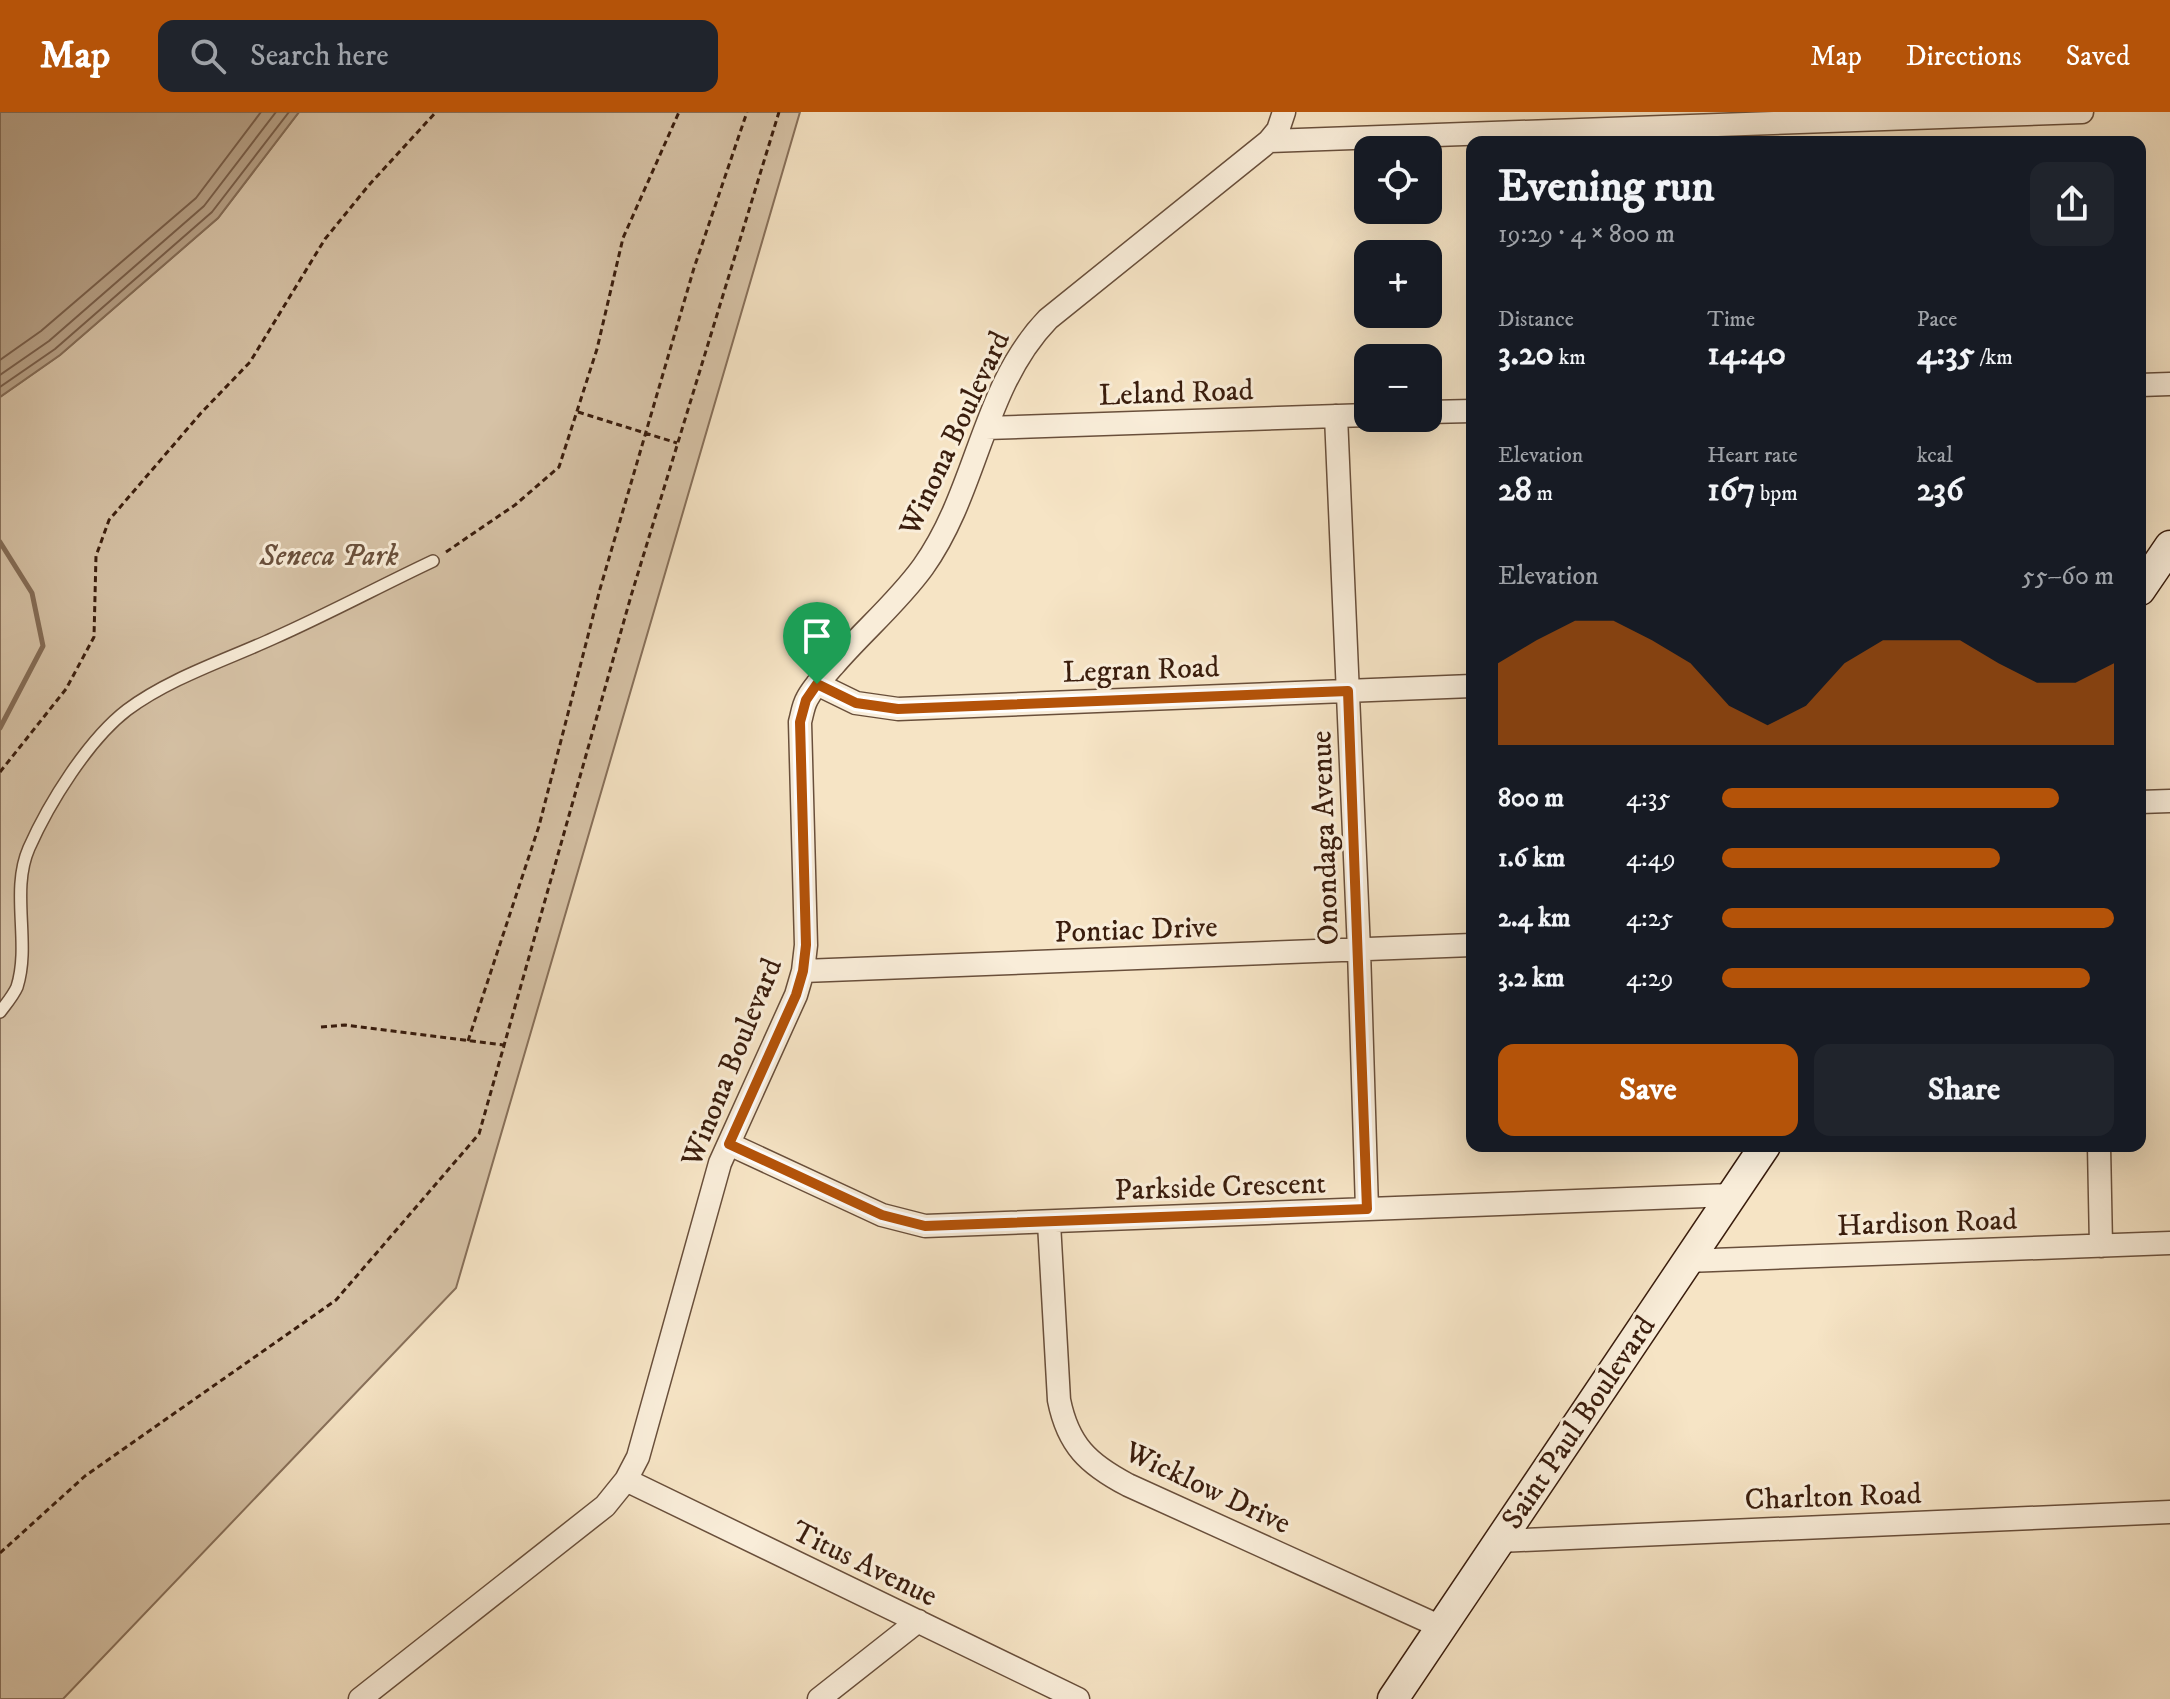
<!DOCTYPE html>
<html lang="en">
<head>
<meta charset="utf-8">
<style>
	body { margin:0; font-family:"IM FELL DW Pica",serif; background:#20242c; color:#f1f3f6; height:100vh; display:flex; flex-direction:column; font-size:30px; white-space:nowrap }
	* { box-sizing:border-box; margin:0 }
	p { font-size:26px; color:#9ea1a6 }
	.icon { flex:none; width:44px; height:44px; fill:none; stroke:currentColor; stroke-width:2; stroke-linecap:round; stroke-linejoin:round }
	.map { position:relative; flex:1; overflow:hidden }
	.sheet { position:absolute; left:1466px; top:24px; width:680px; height:1016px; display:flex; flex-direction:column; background:#171b24; border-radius:16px; box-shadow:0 8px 32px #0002 }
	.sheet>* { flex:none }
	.fabs { position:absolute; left:1354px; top:24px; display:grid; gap:16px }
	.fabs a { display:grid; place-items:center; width:88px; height:88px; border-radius:16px; background:#171b24; box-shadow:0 8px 32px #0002; font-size:40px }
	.pin { position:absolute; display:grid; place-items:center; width:68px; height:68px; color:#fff; margin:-82px -34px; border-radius:50% 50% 50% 0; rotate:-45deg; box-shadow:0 0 8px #0007 }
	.pin .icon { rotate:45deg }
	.round { display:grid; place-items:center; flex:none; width:84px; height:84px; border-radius:16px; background:#20242c }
	.overview { display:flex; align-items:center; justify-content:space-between; height:136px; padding:0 32px }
	h1 { font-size:44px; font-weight:700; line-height:60px }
	.metrics { display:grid; grid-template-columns:repeat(3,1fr); gap:12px; height:136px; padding:8px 32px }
	.metrics div { display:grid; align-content:center }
	.metrics b { font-size:34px; font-weight:700 }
	.metrics small { font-size:22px; font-weight:400 }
	.metrics p { font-size:22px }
	.chart { height:224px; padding:16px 32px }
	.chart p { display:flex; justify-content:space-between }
	.chart svg { width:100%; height:144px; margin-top:8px; fill:#b45309; opacity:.7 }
	.action { display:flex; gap:16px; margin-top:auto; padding:16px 32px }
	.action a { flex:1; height:92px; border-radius:16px; background:#b45309; color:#fff; font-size:32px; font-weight:700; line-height:92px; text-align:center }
	.action a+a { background:#20242c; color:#f1f3f6 }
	ul { padding:0 32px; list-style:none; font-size:26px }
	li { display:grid; grid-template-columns:128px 96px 1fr; align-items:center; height:60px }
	li i { height:20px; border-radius:10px; background:#b45309 }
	header { display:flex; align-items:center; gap:48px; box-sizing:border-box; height:112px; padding:0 40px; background:#b45309; color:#fff }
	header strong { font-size:38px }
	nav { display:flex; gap:44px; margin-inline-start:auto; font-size:28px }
	.search { width:560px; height:72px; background:#20242c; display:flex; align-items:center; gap:20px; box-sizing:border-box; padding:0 28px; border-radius:16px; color:#9ea1a6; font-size:30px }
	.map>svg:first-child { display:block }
	.green { fill:#d6c2a6; stroke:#88705a; stroke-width:2 }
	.water { fill:#b6a086; stroke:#846c56; stroke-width:2 }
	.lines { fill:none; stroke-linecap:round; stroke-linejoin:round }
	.shore { stroke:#785e4a; stroke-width:2 }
	.stream { stroke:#846c56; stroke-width:5 }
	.service-casing { stroke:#694f3b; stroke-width:14 }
	.minor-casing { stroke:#694f3b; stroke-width:25 }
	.secondary-casing { stroke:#3a1d0d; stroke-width:33 }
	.path { stroke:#3a1d0d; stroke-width:3; stroke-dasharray:6 4; stroke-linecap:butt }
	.service { stroke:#f9edd9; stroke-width:11 }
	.minor { stroke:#f9edd9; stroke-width:22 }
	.secondary { stroke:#f9edd9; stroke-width:30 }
	.route-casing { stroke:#fff; stroke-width:16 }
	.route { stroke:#b45309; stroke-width:10 }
	.labels { text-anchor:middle; stroke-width:6; stroke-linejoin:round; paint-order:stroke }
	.street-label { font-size:30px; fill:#3a1d0d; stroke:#f9edd9 }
	.park-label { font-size:30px; font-style:italic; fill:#694f3b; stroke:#f9edd9 }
</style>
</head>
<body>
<header>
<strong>Map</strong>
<div class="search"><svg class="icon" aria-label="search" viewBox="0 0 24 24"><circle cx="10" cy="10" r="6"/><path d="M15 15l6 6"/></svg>Search here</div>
<nav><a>Map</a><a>Directions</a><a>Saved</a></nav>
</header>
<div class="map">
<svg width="2170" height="1587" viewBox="0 0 2170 1587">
	<rect width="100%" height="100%" fill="#f6e4c5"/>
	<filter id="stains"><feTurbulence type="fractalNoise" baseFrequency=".0025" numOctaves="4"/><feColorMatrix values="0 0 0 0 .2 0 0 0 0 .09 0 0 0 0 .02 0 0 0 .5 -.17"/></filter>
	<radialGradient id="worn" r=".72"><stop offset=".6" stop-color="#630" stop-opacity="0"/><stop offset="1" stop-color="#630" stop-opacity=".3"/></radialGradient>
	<path class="green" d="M 299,0 L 800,0 L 456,1176 L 63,1587 L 0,1587 L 0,285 L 60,243 L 218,106 Z"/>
	<path class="water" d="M 0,0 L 299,0 L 218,106 L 60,243 L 0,285 Z"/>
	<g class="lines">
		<path class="shore" d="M 0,248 L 41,219 L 196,86 L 261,0
			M 0,263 L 49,229 L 204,94 L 276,0
			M 0,275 L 55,237 L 212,100 L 289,0"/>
		<path class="stream" d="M 0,430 L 32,481 L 43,534 L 0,616"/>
		<g class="service-casing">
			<path id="service" d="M 0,900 C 6,892 13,884 17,875 C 31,831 10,779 29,736 C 49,691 88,628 127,598 C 170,566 226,548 274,526 C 328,502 380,474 433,449"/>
		</g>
		<g class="minor-casing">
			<path id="minor" d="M 1269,29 L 2082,0
				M 2140,273 L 2170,272
				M 1428,300 L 1472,299
				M 1336,304 L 1359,838 L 1367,1097
				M 986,316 L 1368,303
				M 817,572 L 856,591 L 898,597 L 1472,574
				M 2140,690 L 2170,689
				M 803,859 L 1472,833
				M 729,1032 L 882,1103 L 925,1114 L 1731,1083
				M 2099,1034 L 2101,1134
				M 1049,1111 L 1059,1288 C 1068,1333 1088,1352 1128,1373 L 1441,1515
				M 1686,1149 L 2170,1131
				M 626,1368 L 1078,1587
				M 1499,1429 L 2170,1400
				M 360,1587 L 605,1394 L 626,1368 L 638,1345 L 720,1051 L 796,883 L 803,859 L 806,833 L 800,610 C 802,603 803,594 807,587 C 813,575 824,564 833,554 C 862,520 897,491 923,455 C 978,378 982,275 1048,207 L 1269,29 L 1278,18 L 1284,0
				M 819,1587 L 918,1509"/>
		</g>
		<g class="secondary-casing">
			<path id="secondary" d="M 2140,478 L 2170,434
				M 1393,1587 L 1765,1034"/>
		</g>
		<path class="path" d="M 578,300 L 677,331
			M 446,440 L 515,393 L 559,355 L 597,237 L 623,126 L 679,0
			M 0,660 L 66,577 L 94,525 L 96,444 L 109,408 L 201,301 L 250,250 L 325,127 L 369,73 L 436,0
			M 321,915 L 345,913 L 504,933
			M 468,929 L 539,714 L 600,477 L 694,156 L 747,0
			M 0,1441 L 85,1364 L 336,1188 L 479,1022 L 631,484 L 779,0"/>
		<use href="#service" class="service"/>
		<use href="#minor" class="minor"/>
		<use href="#secondary" class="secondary"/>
	</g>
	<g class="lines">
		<g class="route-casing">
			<path id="route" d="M 817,572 L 856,591 L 898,597 L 1348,579 L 1367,1097 L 925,1114 L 882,1103 L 729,1032 L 796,883 L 803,859 L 806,833 L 800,610 L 806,588 Z"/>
		</g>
		<use href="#route" class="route"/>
	</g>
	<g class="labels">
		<g class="street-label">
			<text transform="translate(1176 280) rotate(-2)" y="10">Leland Road</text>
			<text transform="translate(954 321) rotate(-65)" y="10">Winona Boulevard</text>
			<text transform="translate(1141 557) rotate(-2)" y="10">Legran Road</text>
			<text transform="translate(1324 726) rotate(-92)" y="10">Onondaga Avenue</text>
			<text transform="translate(1136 817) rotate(-2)" y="10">Pontiac Drive</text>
			<text transform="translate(731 950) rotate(-68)" y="10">Winona Boulevard</text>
			<text transform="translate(1220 1074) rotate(-2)" y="10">Parkside Crescent</text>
			<text transform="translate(1927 1110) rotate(-2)" y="10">Hardison Road</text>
			<text transform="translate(1578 1310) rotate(-56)" y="10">Saint Paul Boulevard</text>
			<text transform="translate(1208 1375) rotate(25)" y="10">Wicklow Drive</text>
			<text transform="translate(1833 1384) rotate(-2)" y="10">Charlton Road</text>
			<text transform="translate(865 1451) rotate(26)" y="10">Titus Avenue</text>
		</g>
		<g class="park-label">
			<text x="329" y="453">Seneca Park</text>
		</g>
	</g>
	<rect width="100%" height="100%" filter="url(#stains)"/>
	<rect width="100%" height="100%" fill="url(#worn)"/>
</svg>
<div class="fabs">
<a><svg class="icon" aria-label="locate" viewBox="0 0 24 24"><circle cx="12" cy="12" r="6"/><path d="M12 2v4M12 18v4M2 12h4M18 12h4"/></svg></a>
<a>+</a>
<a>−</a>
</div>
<div class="pin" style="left:817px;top:572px;background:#1e9e55"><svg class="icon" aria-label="arrive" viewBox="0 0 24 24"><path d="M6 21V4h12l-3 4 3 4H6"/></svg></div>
<section class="sheet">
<div class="overview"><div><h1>Evening run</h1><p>19:29 · 4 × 800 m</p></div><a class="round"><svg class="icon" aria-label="share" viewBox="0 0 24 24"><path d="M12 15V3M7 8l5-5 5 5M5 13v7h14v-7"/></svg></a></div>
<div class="metrics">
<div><p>Distance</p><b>3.20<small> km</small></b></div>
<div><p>Time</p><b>14:40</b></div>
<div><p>Pace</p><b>4:35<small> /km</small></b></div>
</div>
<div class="metrics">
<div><p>Elevation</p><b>28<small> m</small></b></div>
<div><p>Heart rate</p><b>167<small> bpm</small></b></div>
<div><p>kcal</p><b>236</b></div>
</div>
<div class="chart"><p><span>Elevation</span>55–60 m</p>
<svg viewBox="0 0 160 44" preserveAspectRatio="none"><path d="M0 44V19L10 12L20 6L30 6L40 12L50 19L60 32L70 38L80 32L90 19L100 12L110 12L120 12L130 19L140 25L150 25L160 19V44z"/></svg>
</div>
<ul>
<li><b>800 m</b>4:35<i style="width:86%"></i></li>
<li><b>1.6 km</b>4:49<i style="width:71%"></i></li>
<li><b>2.4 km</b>4:25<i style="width:100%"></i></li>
<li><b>3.2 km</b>4:29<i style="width:94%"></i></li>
</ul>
<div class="action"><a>Save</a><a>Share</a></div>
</section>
</div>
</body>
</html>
